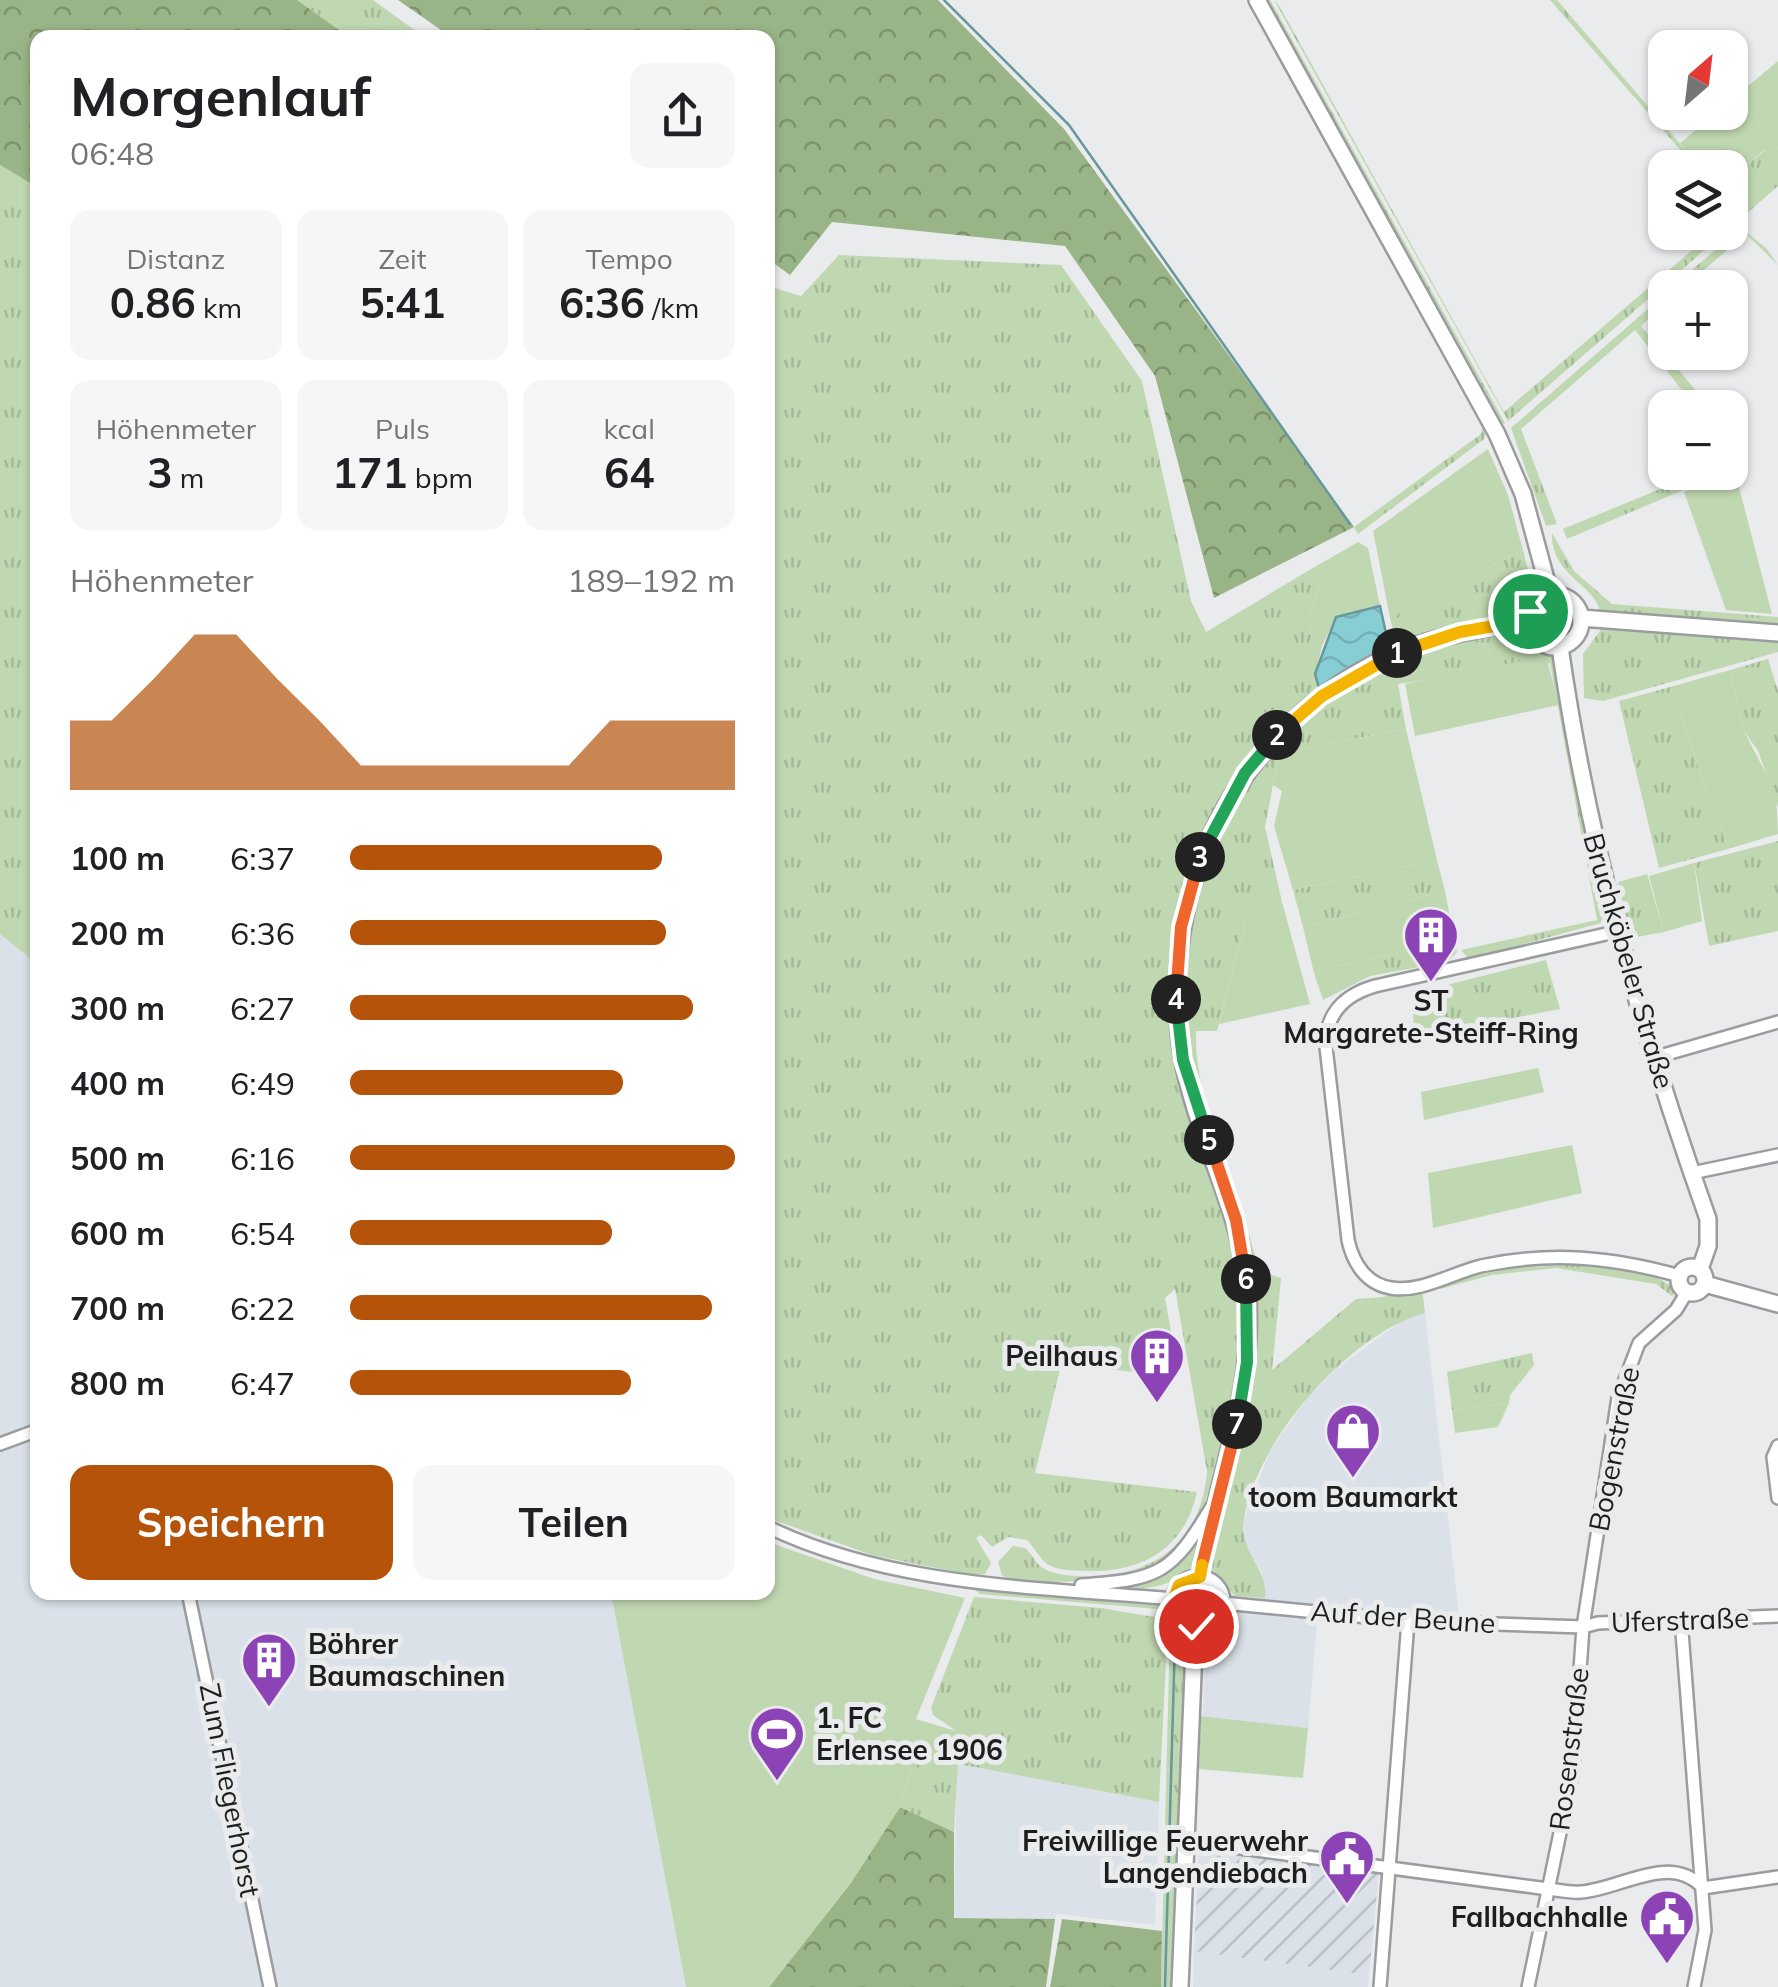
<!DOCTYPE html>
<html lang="de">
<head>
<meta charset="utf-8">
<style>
	body { margin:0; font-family:Mulish,sans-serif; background:#f6f6f6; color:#202124; height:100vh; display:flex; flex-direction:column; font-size:38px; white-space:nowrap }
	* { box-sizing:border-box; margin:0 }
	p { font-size:32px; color:#757577 }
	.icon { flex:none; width:55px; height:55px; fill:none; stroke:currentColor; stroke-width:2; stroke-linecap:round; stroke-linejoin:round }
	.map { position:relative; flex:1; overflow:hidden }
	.details { position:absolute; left:30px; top:30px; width:745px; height:1570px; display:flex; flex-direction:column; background:#fff; border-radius:20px; box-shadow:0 2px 8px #0004 }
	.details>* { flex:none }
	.needle { width:65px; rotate:28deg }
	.buttons { position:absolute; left:1648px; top:30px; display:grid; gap:20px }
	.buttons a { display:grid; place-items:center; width:100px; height:100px; border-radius:20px; background:#fff; box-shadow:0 2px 8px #0004; font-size:50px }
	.pin { position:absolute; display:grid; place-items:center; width:85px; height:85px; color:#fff; margin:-42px; border:5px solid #fff; border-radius:50%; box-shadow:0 2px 10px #0007 }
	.km { position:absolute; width:50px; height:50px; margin:-25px; border-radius:50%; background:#222; color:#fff; font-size:28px; line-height:50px; text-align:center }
	.round { display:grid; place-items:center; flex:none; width:105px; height:105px; border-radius:20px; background:#f6f6f6 }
	.headline { display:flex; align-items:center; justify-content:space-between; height:170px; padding:0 40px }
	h1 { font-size:55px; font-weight:700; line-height:75px }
	.stats { display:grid; grid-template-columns:repeat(3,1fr); gap:15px; height:170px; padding:10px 40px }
	.stats div { display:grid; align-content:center; border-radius:20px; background:#f6f6f6; text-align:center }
	.stats b { font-size:42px; font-weight:700 }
	.stats small { font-size:28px; font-weight:400 }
	.stats p { font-size:28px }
	.chart { height:280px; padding:20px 40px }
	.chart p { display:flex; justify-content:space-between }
	.chart svg { width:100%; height:180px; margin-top:10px; fill:#b45309; opacity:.7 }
	.action { display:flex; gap:20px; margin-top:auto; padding:20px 40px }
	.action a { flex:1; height:115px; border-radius:20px; background:#b45309; color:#fff; font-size:40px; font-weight:700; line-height:115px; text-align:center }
	.action a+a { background:#f6f6f6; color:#202124 }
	ul { padding:0 40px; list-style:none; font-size:32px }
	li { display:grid; grid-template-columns:160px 120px 1fr; align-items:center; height:75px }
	li i { height:25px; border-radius:12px; background:#b45309 }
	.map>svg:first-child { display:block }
	.built { fill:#dae1e8 }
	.industrial { fill:url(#industrial-furrows) }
	.grass { fill:url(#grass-tufts) }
	.forest { fill:url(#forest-crowns) }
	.green { fill:#c0d8b1 }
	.water { fill:url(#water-waves); stroke:#67989d; stroke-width:2.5 }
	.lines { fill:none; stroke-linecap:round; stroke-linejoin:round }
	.stream { stroke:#67989d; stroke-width:2.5 }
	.street-casing { stroke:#9b9c9d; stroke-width:16 }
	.secondary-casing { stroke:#9b9c9d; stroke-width:20 }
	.street { stroke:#fff; stroke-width:11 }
	.secondary { stroke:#fff; stroke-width:15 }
	.split-1-casing { stroke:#fff; stroke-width:20 }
	.split-2-casing { stroke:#fff; stroke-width:20 }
	.split-3-casing { stroke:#fff; stroke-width:20 }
	.split-4-casing { stroke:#fff; stroke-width:20 }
	.split-5-casing { stroke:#fff; stroke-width:20 }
	.split-6-casing { stroke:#fff; stroke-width:20 }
	.split-7-casing { stroke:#fff; stroke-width:20 }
	.split-8-casing { stroke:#fff; stroke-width:20 }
	.split-9-casing { stroke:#fff; stroke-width:20 }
	.split-1 { stroke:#f5b400; stroke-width:12 }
	.split-2 { stroke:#f5b400; stroke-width:12 }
	.split-3 { stroke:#22a559; stroke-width:12 }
	.split-4 { stroke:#f0652b; stroke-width:12 }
	.split-5 { stroke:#22a559; stroke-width:12 }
	.split-6 { stroke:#f0652b; stroke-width:12 }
	.split-7 { stroke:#22a559; stroke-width:12 }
	.split-8 { stroke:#f0652b; stroke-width:12 }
	.split-9 { stroke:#f5b400; stroke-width:12 }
	.labels { text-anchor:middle; stroke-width:10; stroke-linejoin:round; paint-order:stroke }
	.street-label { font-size:28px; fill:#1d1e1e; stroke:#eaebec }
	.poi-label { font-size:28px; font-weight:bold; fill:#1d1e1e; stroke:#eaebec; text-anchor:end }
</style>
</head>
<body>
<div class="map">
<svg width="1778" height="1987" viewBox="0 0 1778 1987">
	<defs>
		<pattern id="industrial-furrows" width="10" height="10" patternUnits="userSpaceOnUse" patternTransform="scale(2.5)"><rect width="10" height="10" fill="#dae1e8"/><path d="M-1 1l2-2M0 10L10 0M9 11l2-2" fill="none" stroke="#bbc1c7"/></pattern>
		<pattern id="grass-tufts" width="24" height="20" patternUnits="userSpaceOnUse" patternTransform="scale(2.5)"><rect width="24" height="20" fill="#c0d8b1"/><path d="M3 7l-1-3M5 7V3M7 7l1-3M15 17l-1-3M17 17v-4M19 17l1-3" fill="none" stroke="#a5b998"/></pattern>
		<pattern id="forest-crowns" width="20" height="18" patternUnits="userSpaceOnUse" patternTransform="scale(2.5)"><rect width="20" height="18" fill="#99b587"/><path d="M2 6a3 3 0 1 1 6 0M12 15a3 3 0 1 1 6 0" fill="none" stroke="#7c936e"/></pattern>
		<pattern id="water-waves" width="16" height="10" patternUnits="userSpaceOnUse" patternTransform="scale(2.5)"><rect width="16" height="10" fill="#87cdd4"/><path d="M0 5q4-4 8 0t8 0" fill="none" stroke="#74b0b6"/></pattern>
	</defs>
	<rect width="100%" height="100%" fill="#eaebec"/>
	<path class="built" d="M 0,934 L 37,964 L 38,1592 L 611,1593 L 686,1987 L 0,1987 Z
		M 1425,1313 L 1459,1617 L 1318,1610 L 1308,1728 L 1203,1716 L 1205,1643 L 1225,1619 L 1228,1595 L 1258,1600 L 1262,1574 L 1244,1542 L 1244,1519 L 1270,1451 L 1308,1397 L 1336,1369 L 1404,1319 Z
		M 957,1764 L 1159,1802 L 1155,1925 L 1057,1914 L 1055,1919 L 954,1918 Z
		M 1194,1951 L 1369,1975 L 1368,1987 L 1193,1987 Z"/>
	<path class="industrial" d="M 1199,1847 L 1379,1872 L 1369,1975 L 1194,1951 Z"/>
	<path class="grass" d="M 297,0 L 373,0 L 424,37 L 349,37 Z
		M 1250,0 L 1488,426 L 1484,439 L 1358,534 L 1354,527 L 1481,434 L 1483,424 Z
		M 1264,0 L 1270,0 L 1276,11 L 1505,423 L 1501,425 Z
		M 1274,0 L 1280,7 L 1504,412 L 1712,233 L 1724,233 L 1508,421 Z
		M 1550,0 L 1557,0 L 1700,167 L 1695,167 Z
		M 1778,148 L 1778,186 L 1744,216 L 1737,216 L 1730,208 L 1730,179 L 1765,150 L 1770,154 Z
		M 0,165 L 38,187 L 37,964 L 0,934 Z
		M 1741,228 L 1766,248 L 1778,265 L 1746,234 L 1684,287 L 1672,287 Z
		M 839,255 L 1061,265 L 1142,381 L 1191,601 L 1206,632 L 1306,572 L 1321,584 L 1309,616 L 1312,640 L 1322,646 L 1315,674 L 1320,691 C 1269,735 1185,859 1177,927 C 1174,950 1169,980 1172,1003 C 1176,1032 1188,1062 1196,1090 C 1230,1218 1271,1355 1213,1483 C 1186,1541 1186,1570 1113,1578 C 1092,1581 1015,1586 1002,1575 L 998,1562 L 1013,1546 L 1025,1548 C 1031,1553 1035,1561 1040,1566 C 1052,1576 1079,1577 1094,1576 C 1160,1574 1202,1537 1207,1471 L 1175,1289 L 1165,1298 L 1179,1376 L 1061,1365 L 1035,1473 L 1197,1492 C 1185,1549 1141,1573 1086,1571 C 1074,1570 1058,1571 1047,1564 C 1039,1558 1034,1547 1027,1540 L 1008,1537 L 992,1547 L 981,1535 L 976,1538 L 991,1563 L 985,1574 L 971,1575 L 872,1555 L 768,1518 L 768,286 L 801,296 Z
		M 1665,294 L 1665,304 L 1641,326 L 1710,407 L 1695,407 L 1635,330 L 1521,429 L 1557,524 L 1546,526 L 1511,428 Z
		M 1699,473 L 1724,473 L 1567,539 L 1563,529 Z
		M 1552,533 L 1574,571 L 1612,604 L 1778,617 L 1778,628 L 1600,611 C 1595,585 1550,575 1552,533 Z
		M 1523,550 L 1531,582 L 1539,582 L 1535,598 L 1523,611 L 1398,646 L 1390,618 Z
		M1534 620a21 21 0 1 1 42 0a21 21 0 1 1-42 0Z
		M 1646,625 L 1778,637 L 1778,652 L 1603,701 L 1584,698 L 1583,654 L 1602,628 Z
		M 1518,630 L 1552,657 L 1605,911 L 1601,923 L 1469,959 L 1461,950 L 1597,920 L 1550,663 L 1398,684 L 1406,729 L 1279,753 L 1265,827 L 1282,902 L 1253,911 L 1245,922 L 1217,1031 L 1196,1031 C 1193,1103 1242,1196 1259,1271 L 1281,1278 L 1272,1370 L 1356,1299 L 1384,1297 L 1421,1281 L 1425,1313 C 1349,1334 1256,1441 1244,1519 C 1238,1551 1269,1569 1265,1598 L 1235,1596 L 1212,1570 L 1213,1553 C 1229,1468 1257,1389 1254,1300 C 1251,1213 1201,1142 1189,1060 C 1154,831 1292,662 1518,630 Z
		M 1768,659 L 1778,691 L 1778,807 L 1758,751 L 1744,731 L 1730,670 Z
		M 1670,687 L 1728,849 L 1659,868 L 1619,701 Z
		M 1778,841 L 1778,931 L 1709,946 L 1694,863 Z
		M 1437,860 L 1445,891 L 1303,927 L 1293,890 Z
		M 1647,874 L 1664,932 L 1631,938 L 1618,882 Z
		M 1454,938 L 1457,952 L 1447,962 L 1370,976 L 1323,1000 L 1314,973 Z
		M 1546,960 L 1560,1009 L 1415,1037 L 1413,1014 L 1419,992 Z
		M 1584,1264 C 1609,1265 1653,1270 1673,1288 L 1673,1297 L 1656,1284 L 1556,1268 L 1492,1275 L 1440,1289 L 1440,1284 L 1510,1268 Z
		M 1532,1353 L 1534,1365 L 1510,1395 L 1509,1403 L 1452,1410 L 1447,1372 Z
		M 1199,1534 C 1203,1582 1158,1590 1119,1589 L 1151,1579 Z
		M 974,1589 L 1162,1606 L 1171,1612 L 1187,1636 L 1157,1609 L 980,1594 Z
		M 974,1597 L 1101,1608 L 1160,1618 L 1166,1661 L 1159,1802 L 958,1764 L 954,1832 L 900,1807 L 917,1754 L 950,1760 L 956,1731 L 933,1715 L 931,1708 Z
		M 1170,1627 L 1188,1643 L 1176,1987 L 1161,1987 Z"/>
	<path class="forest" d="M 0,0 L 297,0 L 349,37 L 38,38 L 37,187 L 0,165 Z
		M 398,0 L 938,0 L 1064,129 L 1354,527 L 1214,598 L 1155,376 L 1065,246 L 832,222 L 790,275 L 768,259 L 768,38 L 451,37 Z
		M 900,1807 L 954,1832 L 954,1918 L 1055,1919 L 1046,1987 L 769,1987 L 850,1884 Z
		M 1062,1919 L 1162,1931 L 1161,1987 L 1050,1987 Z"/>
	<path class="green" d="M 1778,61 L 1778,148 L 1770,155 L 1764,150 L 1730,179 L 1730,168 L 1700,167 L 1680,143 L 1716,113 L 1730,112 L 1730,101 Z
		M 1488,449 L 1508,495 L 1523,550 L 1390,618 L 1373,531 Z
		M 1734,468 L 1772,614 L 1726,610 L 1684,492 Z
		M 1358,542 L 1368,548 L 1380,606 L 1336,617 L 1322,646 L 1312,641 L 1309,616 L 1321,584 L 1306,572 Z
		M 1546,656 L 1559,705 L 1415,736 L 1405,684 Z
		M 1730,670 L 1744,731 L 1776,793 L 1778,834 L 1728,849 L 1670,687 Z
		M 1406,729 L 1437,860 L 1293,890 L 1274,826 L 1282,791 L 1273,785 L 1279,753 Z
		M 1694,863 L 1702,921 L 1664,932 L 1649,876 Z
		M 1445,891 L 1454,938 L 1314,973 L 1303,927 Z
		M 1282,902 L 1310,1004 L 1219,1024 L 1245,922 L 1252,911 Z
		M 1538,1068 L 1544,1092 L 1424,1120 L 1421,1092 Z
		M 1572,1145 L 1582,1193 L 1433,1228 L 1428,1173 Z
		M 1509,1403 L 1498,1427 L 1455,1433 L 1452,1410 Z
		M 768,1542 L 874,1579 L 965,1598 L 916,1719 L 956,1731 L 950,1760 L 917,1754 L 900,1807 L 850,1884 L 769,1987 L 686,1987 L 611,1593 L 768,1592 Z
		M 1201,1716 L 1308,1728 L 1303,1778 L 1199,1769 Z"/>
	<path class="water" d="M 1380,606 L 1389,647 L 1320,691 L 1315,674 L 1336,617 Z"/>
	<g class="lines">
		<path class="stream" d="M 944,0 L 1069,125 L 1350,524
			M 1165,1987 L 1175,1640"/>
		<g class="street-casing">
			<path id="street" d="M 1615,932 L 1375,986 C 1344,995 1325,1014 1326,1047 L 1348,1240 C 1353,1263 1366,1284 1391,1288 C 1421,1293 1452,1273 1481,1266 C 1551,1251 1612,1257 1680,1276
				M 1653,1058 L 1778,1022
				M 1692,1173 L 1778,1155
				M 0,1444 L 38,1430
				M 1778,1446 L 1773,1457 L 1778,1498
				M 768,1527 C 893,1587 1038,1587 1173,1599
				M 1081,1585 C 1159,1579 1171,1575 1212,1506
				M 188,1592 L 270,1987
				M 1223,1603 L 1408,1621 L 1583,1627 L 1598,1623 L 1778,1616
				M 1681,1619 L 1705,1930 L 1694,1987
				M 1203,1843 L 1548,1889 C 1559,1890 1570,1893 1581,1892 C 1621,1889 1670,1852 1703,1888
				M 1703,1888 L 1778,1877
				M 1380,1987 L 1408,1621
				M 1528,1987 L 1573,1770 L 1583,1627 L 1618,1398 L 1639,1343 L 1676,1310 L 1687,1292"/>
		</g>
		<g class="secondary-casing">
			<path id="secondary" d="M 1257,0 L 1497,434 L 1523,494 L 1550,594
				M1529 621a26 26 0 1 1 52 0a26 26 0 1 1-52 0Z
				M 1581,618 L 1778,633
				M 1560,647 C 1588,844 1641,1031 1708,1219 L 1708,1246 L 1700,1269
				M1679 1280a13 13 0 1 1 26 0a13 13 0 1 1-26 0Z
				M 1705,1284 L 1778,1304
				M 1200,1577 C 1216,1480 1257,1388 1247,1287 C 1240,1205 1195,1135 1182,1055 C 1156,890 1236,727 1389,656 C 1434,636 1481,629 1528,620
				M1174 1602a24 24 0 1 1 48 0a24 24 0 1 1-48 0Z
				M 1180,1987 L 1195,1626"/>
		</g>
		<use href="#street" class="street"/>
		<use href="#secondary" class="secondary"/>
	</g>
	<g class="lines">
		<g class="split-1-casing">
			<path id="split-1" d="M 1397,653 L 1460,632 L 1528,620 L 1530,611"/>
		</g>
		<g class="split-2-casing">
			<path id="split-2" d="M 1277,735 L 1322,696 L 1397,653"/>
		</g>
		<g class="split-3-casing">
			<path id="split-3" d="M 1200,857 L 1245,773 L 1277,735"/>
		</g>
		<g class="split-4-casing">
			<path id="split-4" d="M 1176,999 L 1181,927 L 1200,857"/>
		</g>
		<g class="split-5-casing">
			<path id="split-5" d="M 1176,999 L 1183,1060 L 1209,1140"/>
		</g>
		<g class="split-6-casing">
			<path id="split-6" d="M 1209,1140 L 1236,1220 L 1246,1279"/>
		</g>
		<g class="split-7-casing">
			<path id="split-7" d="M 1237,1424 L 1247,1362 L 1246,1279"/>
		</g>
		<g class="split-8-casing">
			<path id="split-8" d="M 1202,1565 L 1237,1424"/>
		</g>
		<g class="split-9-casing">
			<path id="split-9" d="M 1196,1626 L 1176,1614 L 1174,1599 L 1179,1585 L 1200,1577 L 1202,1565"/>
		</g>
		<use href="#split-1" class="split-1"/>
		<use href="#split-2" class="split-2"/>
		<use href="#split-3" class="split-3"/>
		<use href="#split-4" class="split-4"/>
		<use href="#split-5" class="split-5"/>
		<use href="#split-6" class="split-6"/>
		<use href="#split-7" class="split-7"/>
		<use href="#split-8" class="split-8"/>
		<use href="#split-9" class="split-9"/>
	</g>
	<defs>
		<g id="building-pin" transform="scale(2.875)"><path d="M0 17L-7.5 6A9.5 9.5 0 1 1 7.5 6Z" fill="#8b43b6" stroke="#eaebec"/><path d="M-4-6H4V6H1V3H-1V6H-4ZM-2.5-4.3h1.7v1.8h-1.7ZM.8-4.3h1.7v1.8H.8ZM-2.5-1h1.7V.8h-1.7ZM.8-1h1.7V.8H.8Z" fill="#fff"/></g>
		<g id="shop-pin" transform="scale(2.875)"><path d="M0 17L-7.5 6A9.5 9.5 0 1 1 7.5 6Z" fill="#8b43b6" stroke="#eaebec"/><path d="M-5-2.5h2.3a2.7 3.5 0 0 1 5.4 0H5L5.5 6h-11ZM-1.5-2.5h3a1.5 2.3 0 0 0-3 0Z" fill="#fff"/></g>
		<g id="stadium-pin" transform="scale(2.875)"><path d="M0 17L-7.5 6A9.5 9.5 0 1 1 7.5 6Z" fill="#8b43b6" stroke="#eaebec"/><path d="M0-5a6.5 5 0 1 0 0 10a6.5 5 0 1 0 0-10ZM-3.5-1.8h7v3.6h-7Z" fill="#fff"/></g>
		<g id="civic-pin" transform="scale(2.875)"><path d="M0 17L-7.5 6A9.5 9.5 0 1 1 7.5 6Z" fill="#8b43b6" stroke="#eaebec"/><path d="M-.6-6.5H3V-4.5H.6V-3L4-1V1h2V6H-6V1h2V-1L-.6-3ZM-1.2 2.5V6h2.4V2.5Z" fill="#fff"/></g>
	</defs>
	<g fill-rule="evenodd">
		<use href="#building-pin" x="1431" y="935"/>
		<use href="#building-pin" x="1157" y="1356"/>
		<use href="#shop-pin" x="1353" y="1431"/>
		<use href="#building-pin" x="269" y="1660"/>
		<use href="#stadium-pin" x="777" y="1734"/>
		<use href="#civic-pin" x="1347" y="1857"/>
		<use href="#civic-pin" x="1667" y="1917"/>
	</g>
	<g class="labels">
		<g class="street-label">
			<text transform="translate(1629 961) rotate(74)" y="10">Bruchköbeler Straße</text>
			<text transform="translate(1614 1449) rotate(-79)" y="10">Bogenstraße</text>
			<text transform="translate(1403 1617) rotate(4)" y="10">Auf der Beune</text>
			<text transform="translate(1680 1620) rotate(-2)" y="10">Uferstraße</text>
			<text transform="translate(1569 1749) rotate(-83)" y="10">Rosenstraße</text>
			<text transform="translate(230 1790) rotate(79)" y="10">Zum Fliegerhorst</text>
		</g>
		<g class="poi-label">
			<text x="1431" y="1011" text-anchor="middle">ST<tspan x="1431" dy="32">Margarete-Steiff-Ring</tspan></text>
			<text x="1118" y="1366">Peilhaus</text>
			<text x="1353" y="1507" text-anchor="middle">toom Baumarkt</text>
			<text x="308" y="1654" text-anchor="start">Böhrer<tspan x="308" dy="32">Baumaschinen</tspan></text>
			<text x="816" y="1728" text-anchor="start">1. FC<tspan x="816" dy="32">Erlensee 1906</tspan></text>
			<text x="1308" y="1851">Freiwillige Feuerwehr<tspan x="1308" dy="32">Langendiebach</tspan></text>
			<text x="1628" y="1927">Fallbachhalle</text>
		</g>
	</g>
</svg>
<div class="buttons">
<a><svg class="needle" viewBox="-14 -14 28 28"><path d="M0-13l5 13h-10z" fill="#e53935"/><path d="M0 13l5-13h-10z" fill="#757577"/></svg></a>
<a><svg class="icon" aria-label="layers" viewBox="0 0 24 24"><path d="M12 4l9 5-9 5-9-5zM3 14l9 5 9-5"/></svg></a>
<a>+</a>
<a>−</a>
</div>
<div class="pin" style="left:1530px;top:611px;background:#1e9e55"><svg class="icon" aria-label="arrive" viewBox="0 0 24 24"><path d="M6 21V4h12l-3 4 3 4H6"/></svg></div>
<div class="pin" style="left:1196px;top:1626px;background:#d93025"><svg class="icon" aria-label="check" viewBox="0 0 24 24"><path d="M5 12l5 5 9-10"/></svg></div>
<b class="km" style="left:1397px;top:653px">1</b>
<b class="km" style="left:1277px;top:735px">2</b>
<b class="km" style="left:1200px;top:857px">3</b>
<b class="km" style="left:1176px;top:999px">4</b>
<b class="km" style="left:1209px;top:1140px">5</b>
<b class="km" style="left:1246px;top:1279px">6</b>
<b class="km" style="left:1237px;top:1424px">7</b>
<section class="details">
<div class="headline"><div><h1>Morgenlauf</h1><p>06:48</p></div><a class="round"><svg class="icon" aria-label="share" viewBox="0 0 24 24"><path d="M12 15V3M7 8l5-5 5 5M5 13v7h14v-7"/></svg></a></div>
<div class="stats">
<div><p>Distanz</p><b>0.86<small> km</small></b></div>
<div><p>Zeit</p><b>5:41</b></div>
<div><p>Tempo</p><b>6:36<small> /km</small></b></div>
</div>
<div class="stats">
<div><p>Höhenmeter</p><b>3<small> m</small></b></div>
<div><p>Puls</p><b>171<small> bpm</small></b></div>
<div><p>kcal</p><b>64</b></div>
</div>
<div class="chart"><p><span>Höhenmeter</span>189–192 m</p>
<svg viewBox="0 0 160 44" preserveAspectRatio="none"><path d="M0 44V27L10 27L20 17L30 6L40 6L50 17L60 27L70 38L80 38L90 38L100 38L110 38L120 38L130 27L140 27L150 27L160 27V44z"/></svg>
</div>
<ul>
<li><b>100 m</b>6:37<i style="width:81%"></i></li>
<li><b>200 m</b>6:36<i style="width:82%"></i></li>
<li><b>300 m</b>6:27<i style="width:89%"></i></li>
<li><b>400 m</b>6:49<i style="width:71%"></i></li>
<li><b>500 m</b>6:16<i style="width:100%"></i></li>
<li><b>600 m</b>6:54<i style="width:68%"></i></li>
<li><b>700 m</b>6:22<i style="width:94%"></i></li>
<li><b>800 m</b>6:47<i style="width:73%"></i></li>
</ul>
<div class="action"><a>Speichern</a><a>Teilen</a></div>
</section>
</div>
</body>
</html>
